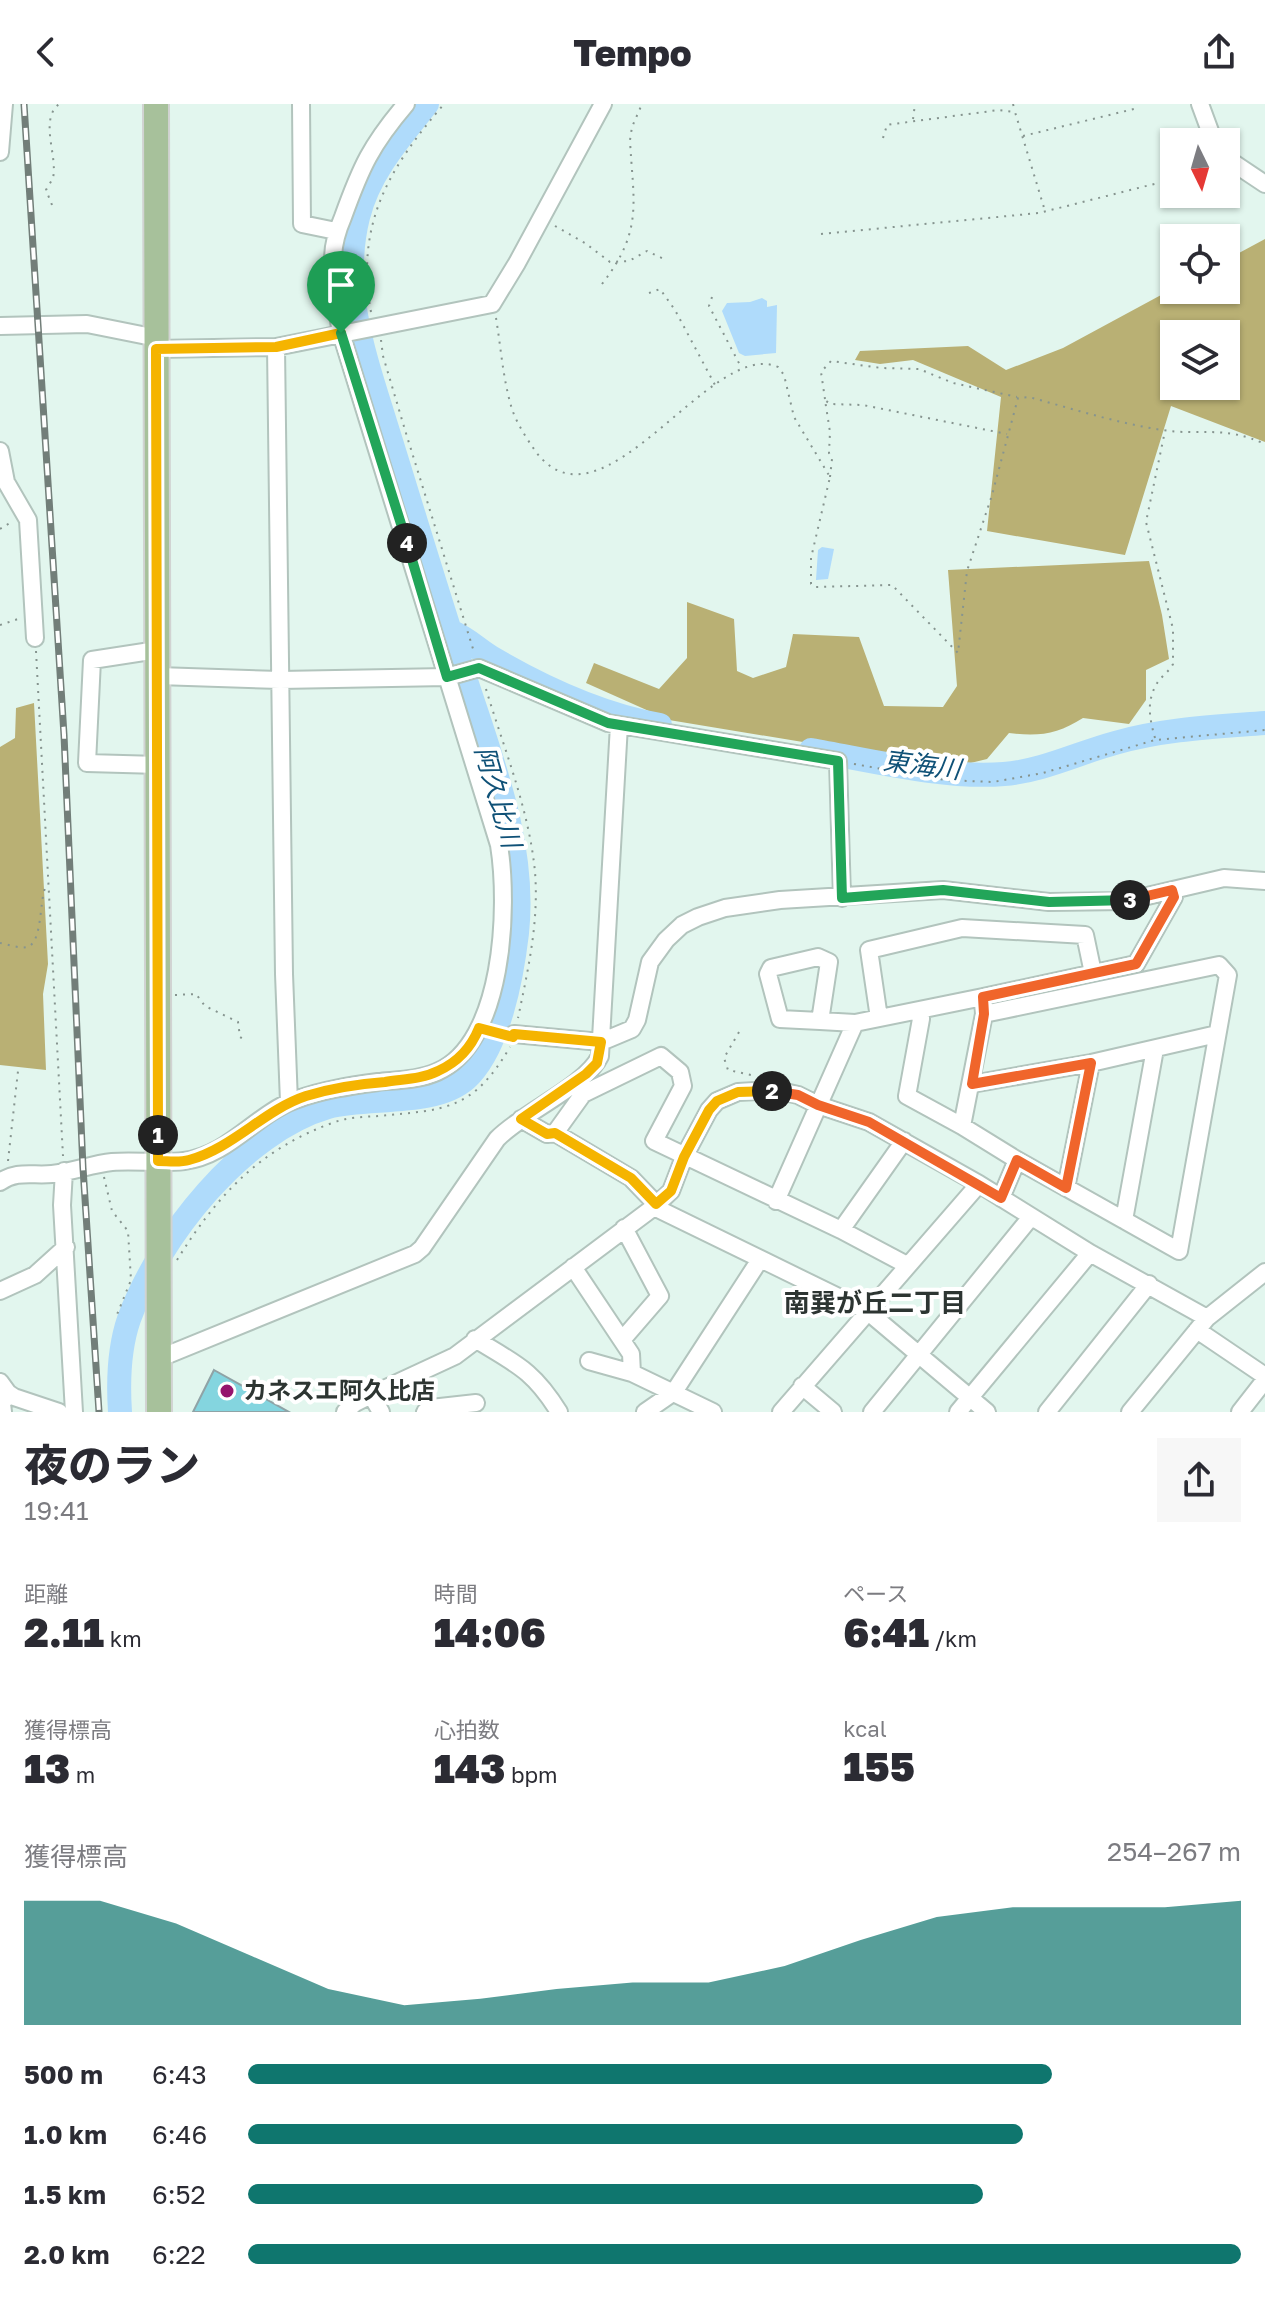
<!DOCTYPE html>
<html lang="ja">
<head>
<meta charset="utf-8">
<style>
	body { margin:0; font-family:"Golos Text","Noto Sans JP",sans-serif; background:#f7f7f7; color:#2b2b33; height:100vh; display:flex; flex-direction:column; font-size:30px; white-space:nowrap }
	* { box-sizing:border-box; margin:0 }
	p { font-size:26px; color:#7c7c81 }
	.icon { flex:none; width:44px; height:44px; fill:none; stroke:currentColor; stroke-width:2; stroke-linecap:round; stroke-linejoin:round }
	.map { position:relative; height:1308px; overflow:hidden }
	.side { display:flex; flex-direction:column; background:#fff; flex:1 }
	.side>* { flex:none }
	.needle { width:52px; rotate:175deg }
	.tools { position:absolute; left:1160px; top:24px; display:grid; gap:16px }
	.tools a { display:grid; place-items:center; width:80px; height:80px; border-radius:0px; background:#fff; box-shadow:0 2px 6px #0004; font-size:40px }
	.pin { position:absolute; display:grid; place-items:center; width:68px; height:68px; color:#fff; margin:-82px -34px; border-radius:50% 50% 50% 0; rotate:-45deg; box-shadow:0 0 8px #0007 }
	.pin .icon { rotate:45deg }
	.km { position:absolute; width:40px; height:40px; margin:-20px; border-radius:50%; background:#222; color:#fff; font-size:22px; line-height:40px; text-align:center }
	.round { display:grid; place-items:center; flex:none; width:84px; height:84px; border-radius:0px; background:#f7f7f7 }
	.summary { display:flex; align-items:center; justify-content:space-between; height:136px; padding:0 24px }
	h1 { font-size:44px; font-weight:800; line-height:60px }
	.stats { display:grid; grid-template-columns:repeat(3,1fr); gap:12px; height:136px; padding:8px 24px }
	.stats div { display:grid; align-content:center }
	.stats b { font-size:40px; font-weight:800 }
	.stats small { font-size:22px; font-weight:400 }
	.stats p { font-size:22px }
	.chart { height:224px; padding:16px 24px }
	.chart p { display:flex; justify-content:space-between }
	.chart svg { width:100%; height:144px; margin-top:8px; fill:#0f766e; opacity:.7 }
	ul { padding:0 24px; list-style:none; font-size:26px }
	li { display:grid; grid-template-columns:128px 96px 1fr; align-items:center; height:60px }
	li i { height:20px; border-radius:10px; background:#0f766e }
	header { display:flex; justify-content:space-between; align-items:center; height:104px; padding:0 24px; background:#fff; font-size:36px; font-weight:800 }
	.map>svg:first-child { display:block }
	.forest { fill:#b9b074; fill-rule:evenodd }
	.water { fill:#afdbfb }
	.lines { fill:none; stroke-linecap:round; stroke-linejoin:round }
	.river { stroke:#afdbfb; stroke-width:24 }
	.building { fill:#84d5df; stroke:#8fa3a6; stroke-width:2 }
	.street-casing { stroke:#b2c4bd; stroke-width:20 }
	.primary-casing { stroke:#d1d3d2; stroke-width:28 }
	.path { stroke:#86948f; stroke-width:2; stroke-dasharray:2 6; stroke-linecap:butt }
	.street { stroke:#fff; stroke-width:16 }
	.primary { stroke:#a7c19b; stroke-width:24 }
	.rail-casing { stroke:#727e79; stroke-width:7 }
	.rail { stroke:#fff; stroke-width:4; stroke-dasharray:12; stroke-linecap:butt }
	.split-1-casing { stroke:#fff; stroke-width:16 }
	.split-2-casing { stroke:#fff; stroke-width:16 }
	.split-3-casing { stroke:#fff; stroke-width:16 }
	.split-4-casing { stroke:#fff; stroke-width:16 }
	.split-5-casing { stroke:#fff; stroke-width:16 }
	.split-1 { stroke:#f5b400; stroke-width:10 }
	.split-2 { stroke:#f5b400; stroke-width:10 }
	.split-3 { stroke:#f0652b; stroke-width:10 }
	.split-4 { stroke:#22a559; stroke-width:10 }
	.split-5 { stroke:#22a559; stroke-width:10 }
	.poi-dot { fill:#95146d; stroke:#fff; stroke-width:3 }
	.labels { text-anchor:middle; stroke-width:8; stroke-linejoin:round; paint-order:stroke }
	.poi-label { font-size:24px; font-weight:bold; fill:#2d3532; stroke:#fff; text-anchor:start }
	.water-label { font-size:26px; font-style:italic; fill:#0f5177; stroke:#fff }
	.neighbourhood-label { font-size:26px; font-weight:bold; fill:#2d3532; stroke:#fff }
</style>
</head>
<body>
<header><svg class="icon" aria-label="back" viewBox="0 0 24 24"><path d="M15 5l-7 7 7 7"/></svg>Tempo<svg class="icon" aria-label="share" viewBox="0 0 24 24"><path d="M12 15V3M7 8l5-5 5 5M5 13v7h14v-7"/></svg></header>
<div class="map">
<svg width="1265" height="1308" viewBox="0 0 1265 1308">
	<rect width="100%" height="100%" fill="#e2f6ee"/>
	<path class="forest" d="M 1265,135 L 1265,338 L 1171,302 L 1125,451 L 987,427 L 1001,293 L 913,256 L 880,260 L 855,256 L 860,247 L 968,242 L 1006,266 L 1063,244 L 1174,184 L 1174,186 L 1226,186 L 1226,156 ZM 1226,230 L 1226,282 L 1174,282 L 1174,230 Z
		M 1149,457 L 1162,511 L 1169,555 L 1146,566 L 1146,596 L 1129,620 L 1083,614 C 1058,630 1039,633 1009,629 L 987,655 L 954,663 L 669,616 L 586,579 L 594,559 L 659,585 L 687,554 L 687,498 L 734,515 L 737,567 L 753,574 L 786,563 L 793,530 L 859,533 L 884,602 L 943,603 L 957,582 L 948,466 Z
		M 34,599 L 48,860 L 43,890 L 46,966 L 0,961 L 0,643 L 15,634 L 16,604 Z"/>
	<path class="water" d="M 762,194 L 767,197 L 767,203 L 777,201 L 776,249 L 745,252 L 739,249 L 722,207 L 727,199 L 750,198 Z
		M 822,443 L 834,445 L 828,475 L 816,476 L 818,446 Z"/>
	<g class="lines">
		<path class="river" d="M 452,528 C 467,534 480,547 494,555 C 544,584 603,611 660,621
			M 811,646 C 869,656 945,675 1004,670 C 1042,667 1078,649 1115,639 C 1164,625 1214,623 1265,619
			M 120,1308 C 118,1278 119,1244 129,1215 C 159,1133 242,1028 328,1003 C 368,992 434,1003 466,975 C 499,945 512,872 517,829 C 527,738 488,647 461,561 C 435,482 411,401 386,321 C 365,253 340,185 358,113 C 369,69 399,35 427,0"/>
	</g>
	<path class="building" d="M 214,1266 L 289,1308 L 193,1308 Z"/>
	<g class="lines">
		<g class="street-casing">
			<path id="street" d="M 301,0 L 302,120 L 336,127
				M 1200,0 L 1214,38
				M 0,48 L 4,0
				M 1226,54 L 1265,80
				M 0,222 L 87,220 L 157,234
				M 276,243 L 284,870 L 289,998
				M 156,245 L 276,243 L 492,200 L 517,159 L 603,0
				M 0,347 L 6,378 L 28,416 L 35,534
				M 157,546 L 92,556 L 87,659 L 159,661
				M 158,572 L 280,576 L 447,573 L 479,564 L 608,619 L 838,657 L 842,794
				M 983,893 L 1136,860 L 1174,793 L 1172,786
				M 921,906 L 921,915 L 907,992 L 962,1022
				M 879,914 L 869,846 L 962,824 L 1085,831 L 1093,869
				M 820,917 L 780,915 L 768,870 L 771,864 L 818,853 L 829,858 L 820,917 L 855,919 L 983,893 L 984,910 L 962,1022 L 1017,1056 L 1179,1147 L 1228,871 L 1219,861 L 984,910
				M 514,930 L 601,938 L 632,925 L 637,916 L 650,858 L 666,836 L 682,821 L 698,813 L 725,804 L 780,796 L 943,786 L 1049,798 L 1126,797 L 1224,774 L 1265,777
				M 972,980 L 1091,959 L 1217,930
				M 521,1015 L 547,1030 L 555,1029 L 631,1074 L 656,1100
				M 555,1029 L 583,990 L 661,952 L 680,968 L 683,982 L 654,1037 L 841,1126 L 904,1037
				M 64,1067 L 62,1101 L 74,1308
				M 0,1078 C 17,1066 33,1072 52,1070 C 72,1068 92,1060 112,1058 C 136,1056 161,1060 184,1057 C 228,1052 256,1010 295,996 C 322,986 349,982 378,978 C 397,976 419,976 437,968 C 504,939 509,803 499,741 L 341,229 C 337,205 332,180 333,155 C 333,139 337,127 343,113 C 361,63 371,41 406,0
				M 1066,1084 L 1091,959
				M 1001,1094 L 1017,1056
				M 776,1097 L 855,919
				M 654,1103 L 867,1207 L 987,1308
				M 1124,1116 L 1155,945
				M 841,1126 L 907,1161
				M 573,1163 L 631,1250 L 632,1269 L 713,1308
				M 0,1187 L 35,1171 L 66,1143
				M 1197,1226 L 1265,1272
				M 475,1235 C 516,1260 533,1266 559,1308
				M 622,1236 L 660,1192 L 624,1124
				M 160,1254 L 415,1150 L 422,1144 L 497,1035 C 523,1008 586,982 600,952 L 619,621
				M 589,1257 L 632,1269
				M 0,1278 L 8,1289 L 14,1293 L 59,1308
				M 802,1282 L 833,1308
				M 371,1291 L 381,1308
				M 3,1308 L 2,1300 L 8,1289
				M 345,1308 L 355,1299 L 371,1291 L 455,1252 L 654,1103 L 671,1087 L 684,1053 L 709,1006 L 717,997 L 738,988 L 776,986 L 798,991 L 818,1001 L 869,1018 L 979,1080 L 1090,1149 L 1207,1214
				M 425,1308 L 431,1304 L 476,1299
				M 645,1308 L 674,1288 L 759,1157
				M 781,1308 L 979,1080
				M 872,1308 L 1031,1113
				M 958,1308 L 1090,1149
				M 1047,1308 L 1149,1180
				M 1130,1308 L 1207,1214 L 1265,1168
				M 1240,1308 L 1265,1276"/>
		</g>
		<g class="primary-casing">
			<path id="primary" d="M 156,0 L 159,1308"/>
		</g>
		<path class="path" d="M 1013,0 L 1015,7
			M 913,15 L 915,0
			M 1023,32 L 1138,4
			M 883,34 L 887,21 L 893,20 L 999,6 L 1015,8 L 1045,107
			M 52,101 L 46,86 C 48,82 51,78 53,74 C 58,52 39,16 59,0
			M 555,122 L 585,139 L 610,158 L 629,157 L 647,147 L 666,156
			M 821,130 L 1039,109 L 1174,75
			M 602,180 C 644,126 633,98 630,36 L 632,23 L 642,0
			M 649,189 L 660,185 L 675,206 L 715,281
			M 712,193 L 709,202 L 741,263
			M 371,208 C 355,120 389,64 444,0
			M 496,214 C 501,244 503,276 512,305 C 517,320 527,335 536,348 C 603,436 711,233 778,263 L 784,271 L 794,313 L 830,373 L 811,454 L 811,480 L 816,483 L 892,481 L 958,549 L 967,467 L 992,391 L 1018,294 L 1029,293 C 1073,305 1117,319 1162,326 C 1202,332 1223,321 1265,340
			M 381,236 L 383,252 L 405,326 L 474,548
			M 825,295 L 821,268 L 831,257 L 881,264 L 919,265 L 953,279 L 1017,293
			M 830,373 L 832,355 L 829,349 L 830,328 L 825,296 L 830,300 L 863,301 L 1007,330
			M 0,425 L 13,417
			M 0,521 L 18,515
			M 36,547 L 63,1052
			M 486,585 C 504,645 529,705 535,768 C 539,818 528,866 518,914
			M 1155,634 C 1150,616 1146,599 1156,581 C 1160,573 1169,568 1173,560 L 1173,525 L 1146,418 L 1165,327
			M 854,660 L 945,676 L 993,678 L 1043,669 L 1155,636 L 1265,626
			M 0,839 C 7,840 20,845 27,843 C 43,839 39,795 46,782
			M 175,891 L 196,890 L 205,902 L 238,918 L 240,933 L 246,937
			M 739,928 L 724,954 L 728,966 L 751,971
			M 8,1057 L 18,967
			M 104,1073 L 112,1107 L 128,1127 L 131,1176 L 116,1213
			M 177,1156 C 218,1090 261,1044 335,1018 C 349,1013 364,1013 378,1012 C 446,1006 473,1006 510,943"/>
		<use href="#street" class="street"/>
		<use href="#primary" class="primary"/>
		<g class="rail-casing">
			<path id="rail" d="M 24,0 L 64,631 L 83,1064 L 99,1308"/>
		</g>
		<use href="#rail" class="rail"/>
	</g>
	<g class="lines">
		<g class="split-1-casing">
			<path id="split-1" d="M 158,1031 L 156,245 L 276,243 L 341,229"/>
		</g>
		<g class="split-2-casing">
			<path id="split-2" d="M 158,1031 L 158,1057 C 168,1057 179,1059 189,1056 C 233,1044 264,1006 306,992 C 332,984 358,980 385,978 C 403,975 422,975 438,967 C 458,958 471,944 479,924 L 513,933 L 514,930 L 601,938 L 597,959 L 586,970 L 521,1015 L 547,1030 L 555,1029 L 631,1074 L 656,1100 L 671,1087 L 684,1053 L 709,1006 L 717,997 L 738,988 L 772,987"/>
		</g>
		<g class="split-3-casing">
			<path id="split-3" d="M 772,987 L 798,991 L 818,1001 L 869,1018 L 1001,1094 L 1017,1056 L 1066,1084 L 1091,959 L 972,980 L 984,910 L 983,893 L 1136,860 L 1174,793 L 1172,786 L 1130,796"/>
		</g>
		<g class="split-4-casing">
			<path id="split-4" d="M 407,439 L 447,573 L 479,564 L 608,619 L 838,657 L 842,794 L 943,786 L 1049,798 L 1130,796"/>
		</g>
		<g class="split-5-casing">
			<path id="split-5" d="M 341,229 L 407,439"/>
		</g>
		<use href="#split-1" class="split-1"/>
		<use href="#split-2" class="split-2"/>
		<use href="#split-3" class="split-3"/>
		<use href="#split-4" class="split-4"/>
		<use href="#split-5" class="split-5"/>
	</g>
	<circle class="poi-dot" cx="227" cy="1287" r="8"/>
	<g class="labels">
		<g class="poi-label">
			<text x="243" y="1295">カネスエ阿久比店</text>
		</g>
		<g class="water-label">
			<text transform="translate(922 661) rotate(7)" y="9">東海川</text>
			<text transform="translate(498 693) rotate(74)" y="9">阿久比川</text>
		</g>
		<g class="neighbourhood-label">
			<text x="875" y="1208">南巽が丘二丁目</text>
		</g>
	</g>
</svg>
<div class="tools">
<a><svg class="needle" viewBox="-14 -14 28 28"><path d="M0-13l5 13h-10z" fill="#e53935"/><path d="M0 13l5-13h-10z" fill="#7c7c81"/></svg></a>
<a><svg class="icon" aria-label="locate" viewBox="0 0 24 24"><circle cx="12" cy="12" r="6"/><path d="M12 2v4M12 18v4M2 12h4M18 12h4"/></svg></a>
<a><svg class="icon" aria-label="layers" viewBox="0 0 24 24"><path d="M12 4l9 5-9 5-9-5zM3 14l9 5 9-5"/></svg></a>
</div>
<div class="pin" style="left:341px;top:229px;background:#1e9e55"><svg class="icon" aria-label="arrive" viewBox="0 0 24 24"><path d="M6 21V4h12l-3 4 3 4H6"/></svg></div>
<b class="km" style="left:158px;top:1031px">1</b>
<b class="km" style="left:772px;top:987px">2</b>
<b class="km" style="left:1130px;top:796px">3</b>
<b class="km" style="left:407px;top:439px">4</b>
</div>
<section class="side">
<div class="summary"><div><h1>夜のラン</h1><p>19:41</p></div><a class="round"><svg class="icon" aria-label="share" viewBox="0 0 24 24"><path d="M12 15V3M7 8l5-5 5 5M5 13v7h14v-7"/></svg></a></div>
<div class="stats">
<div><p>距離</p><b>2.11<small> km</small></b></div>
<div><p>時間</p><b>14:06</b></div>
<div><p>ペース</p><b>6:41<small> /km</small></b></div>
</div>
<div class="stats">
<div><p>獲得標高</p><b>13<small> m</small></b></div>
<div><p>心拍数</p><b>143<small> bpm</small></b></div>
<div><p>kcal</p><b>155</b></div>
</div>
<div class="chart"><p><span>獲得標高</span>254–267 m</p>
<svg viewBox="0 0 160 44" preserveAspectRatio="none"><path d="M0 44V6L10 6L20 13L30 23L40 33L50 38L60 36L70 33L80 31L90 31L100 26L110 18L120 11L130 8L140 8L150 8L160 6V44z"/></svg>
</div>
<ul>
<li><b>500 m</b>6:43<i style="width:81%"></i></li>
<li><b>1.0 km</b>6:46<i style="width:78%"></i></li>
<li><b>1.5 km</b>6:52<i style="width:74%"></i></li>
<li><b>2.0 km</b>6:22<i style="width:100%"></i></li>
</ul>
</section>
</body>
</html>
